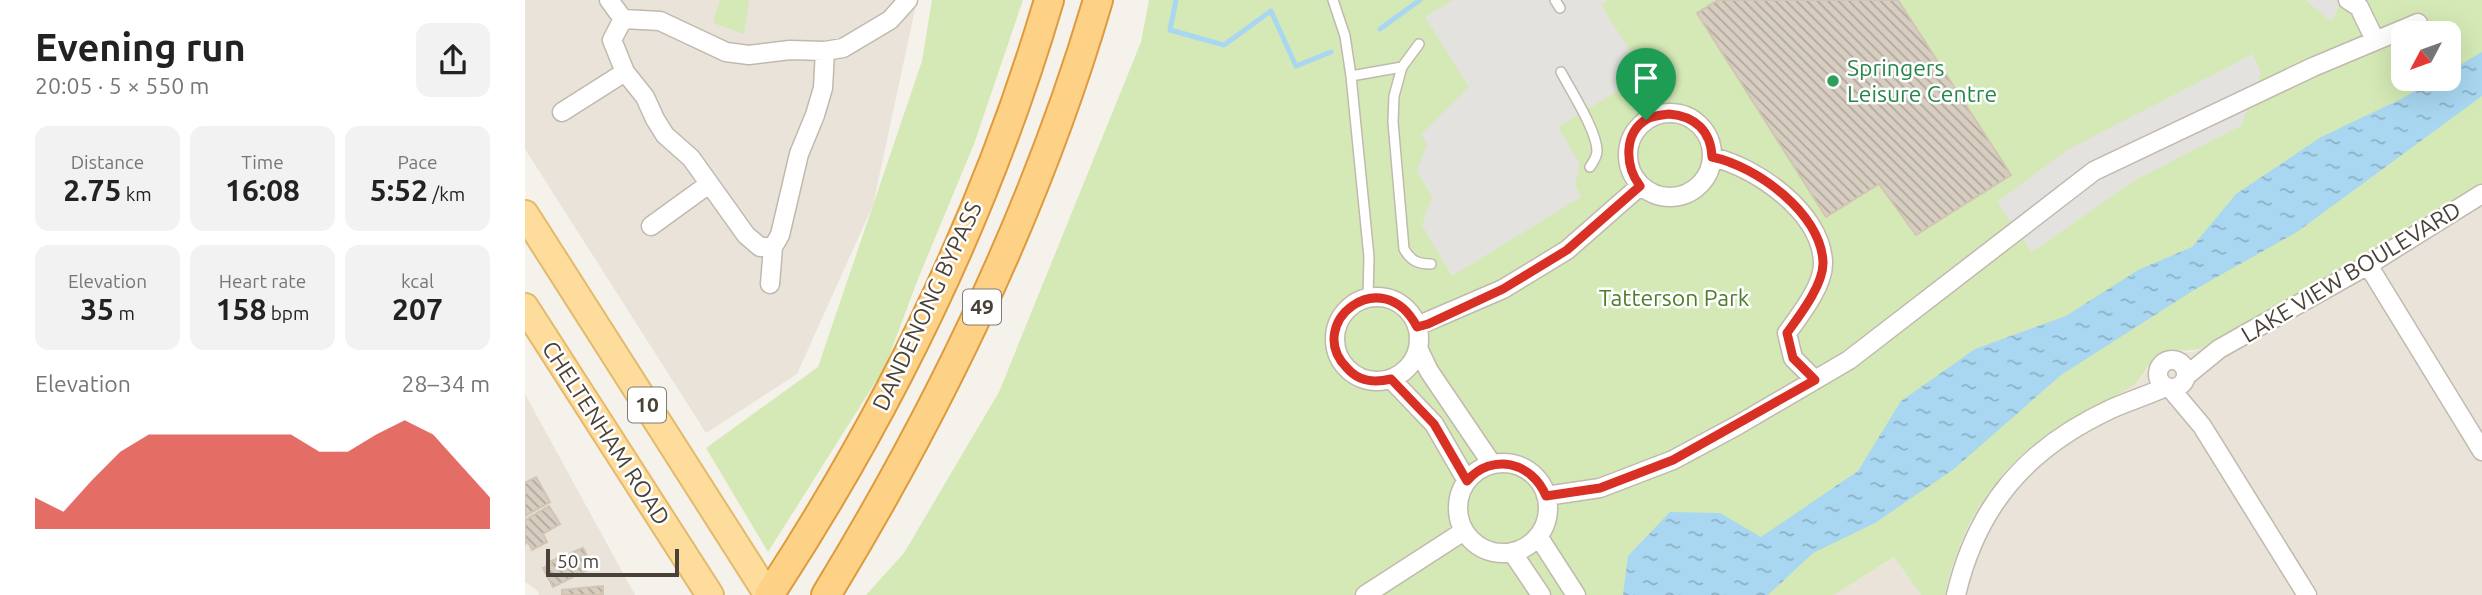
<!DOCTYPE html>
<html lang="en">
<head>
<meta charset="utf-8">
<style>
	body { margin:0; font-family:Ubuntu,sans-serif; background:#f2f2f2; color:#222; height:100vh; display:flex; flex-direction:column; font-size:26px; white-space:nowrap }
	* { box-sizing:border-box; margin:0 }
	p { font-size:23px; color:#767676 }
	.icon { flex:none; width:38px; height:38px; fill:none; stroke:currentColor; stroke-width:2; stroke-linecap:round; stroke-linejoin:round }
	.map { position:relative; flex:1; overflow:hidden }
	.sheet { display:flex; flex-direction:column; background:#fff; width:525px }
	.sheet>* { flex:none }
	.needle { width:46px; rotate:229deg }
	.buttons { position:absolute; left:1866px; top:21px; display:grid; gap:14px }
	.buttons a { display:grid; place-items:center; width:70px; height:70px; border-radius:14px; background:#fff; box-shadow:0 7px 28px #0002; font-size:35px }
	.scale { position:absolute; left:21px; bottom:18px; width:133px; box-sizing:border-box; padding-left:7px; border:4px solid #4a4239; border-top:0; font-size:19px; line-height:24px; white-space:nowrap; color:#4a4239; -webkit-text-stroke:5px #fff; paint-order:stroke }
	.pin { position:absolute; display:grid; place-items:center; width:60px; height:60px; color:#fff; margin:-72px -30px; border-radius:50% 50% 50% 0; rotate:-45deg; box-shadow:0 0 7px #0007 }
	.pin .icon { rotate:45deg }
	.round { display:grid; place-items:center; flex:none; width:74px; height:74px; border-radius:14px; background:#f2f2f2 }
	.head { display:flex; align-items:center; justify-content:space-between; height:119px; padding:0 35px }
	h1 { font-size:38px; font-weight:700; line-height:52px }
	.stats { display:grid; grid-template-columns:repeat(3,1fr); gap:10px; height:119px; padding:7px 35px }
	.stats div { display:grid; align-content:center; border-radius:14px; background:#f2f2f2; text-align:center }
	.stats b { font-size:30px; font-weight:700 }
	.stats small { font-size:19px; font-weight:400 }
	.stats p { font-size:19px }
	.chart { height:196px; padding:14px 35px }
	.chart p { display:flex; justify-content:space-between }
	.chart svg { width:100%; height:126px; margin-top:7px; fill:#d93025; opacity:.7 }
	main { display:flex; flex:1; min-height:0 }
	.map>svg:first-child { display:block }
	.residential { fill:#e9e3d9 }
	.green { fill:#d4e9b5; fill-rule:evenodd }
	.parking { fill:#e4e2df }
	.water { fill:url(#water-ripples) }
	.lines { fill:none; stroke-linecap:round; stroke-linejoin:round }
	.stream { stroke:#a9d7f1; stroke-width:5 }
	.building { fill:url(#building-back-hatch); stroke:#d2c5b4; stroke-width:2 }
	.service-casing { stroke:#c1b9ad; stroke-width:12 }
	.minor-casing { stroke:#c1b9ad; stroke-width:21 }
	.primary-casing { stroke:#e4b96a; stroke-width:30 }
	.trunk-casing { stroke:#de9a3d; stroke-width:32 }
	.service { stroke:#fff; stroke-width:9 }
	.minor { stroke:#fff; stroke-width:18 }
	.primary { stroke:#fedd9c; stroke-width:26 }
	.trunk { stroke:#fed286; stroke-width:28 }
	.route-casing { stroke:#fff; stroke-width:14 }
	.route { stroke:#d93025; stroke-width:9 }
	.leisure-dot { fill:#2e9e5b; stroke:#fff; stroke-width:2.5 }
	.labels { text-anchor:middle; stroke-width:5; stroke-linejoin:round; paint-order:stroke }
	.shield { fill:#fff; stroke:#807b74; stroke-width:2 }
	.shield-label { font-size:21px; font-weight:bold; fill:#4a4239 }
	.leisure-label { font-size:23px; fill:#27864d; stroke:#fff; text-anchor:start }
	.street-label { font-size:23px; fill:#4a4239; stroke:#fff }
	.park-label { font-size:23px; fill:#4e7d2b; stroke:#fff }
</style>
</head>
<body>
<main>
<section class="sheet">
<div class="head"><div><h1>Evening run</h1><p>20:05 · 5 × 550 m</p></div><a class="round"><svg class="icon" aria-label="share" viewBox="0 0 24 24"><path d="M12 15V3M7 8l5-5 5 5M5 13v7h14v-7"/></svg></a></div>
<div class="stats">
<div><p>Distance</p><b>2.75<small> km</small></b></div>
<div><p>Time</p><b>16:08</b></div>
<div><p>Pace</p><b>5:52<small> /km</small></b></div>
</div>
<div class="stats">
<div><p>Elevation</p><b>35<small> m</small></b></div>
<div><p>Heart rate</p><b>158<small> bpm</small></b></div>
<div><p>kcal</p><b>207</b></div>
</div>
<div class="chart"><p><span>Elevation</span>28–34 m</p>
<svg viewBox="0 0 160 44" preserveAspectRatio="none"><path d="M0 44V33L10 38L20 27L30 17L40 11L50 11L60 11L70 11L80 11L90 11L100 17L110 17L120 11L130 6L140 11L150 22L160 33V44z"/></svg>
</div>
</section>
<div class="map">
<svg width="1957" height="595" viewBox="0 0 1957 595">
	<defs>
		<pattern id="water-ripples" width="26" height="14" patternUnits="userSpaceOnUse" patternTransform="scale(1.75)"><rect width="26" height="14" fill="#a9d7f1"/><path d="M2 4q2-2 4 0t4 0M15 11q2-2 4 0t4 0" fill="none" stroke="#8cb0c4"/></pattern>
		<pattern id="building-back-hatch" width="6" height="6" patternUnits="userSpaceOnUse" patternTransform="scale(1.75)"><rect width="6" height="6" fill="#d7cdc0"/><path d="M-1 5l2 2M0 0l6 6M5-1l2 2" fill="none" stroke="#b0a89d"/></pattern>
	</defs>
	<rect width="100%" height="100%" fill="#f5f2eb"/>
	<path class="residential" d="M 0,0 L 392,0 L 348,205 L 272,374 L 181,433 L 0,149 Z
		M 1957,183 L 1957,595 L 1420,595 L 1430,554 L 1454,506 L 1468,485 L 1503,449 L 1524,433 L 1614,381 L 1634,354 L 1648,351 L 1668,352 L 1676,348 L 1814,272 Z
		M 0,394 L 110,595 L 14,595 L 12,590 L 0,582 Z
		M 1369,557 L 1396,595 L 1309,595 Z"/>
	<path class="green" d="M 195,0 L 224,0 L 219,34 L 188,23 Z
		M 407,0 L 498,0 L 449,144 L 393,279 L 360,367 L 243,552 L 181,448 L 293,367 L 397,61 Z
		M 624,0 L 1957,0 L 1957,183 L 1814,272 L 1676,348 C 1662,354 1647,347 1635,354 C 1622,362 1620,378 1607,386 C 1580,403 1550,415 1524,433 C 1468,472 1433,529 1420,595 L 1396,595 L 1369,557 L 1309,595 L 341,595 L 379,553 L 474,392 L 616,42 ZM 1878,33 L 1923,33 L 1923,79 L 1878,79 Z"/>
	<path class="parking" d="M 928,0 L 1084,0 L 1076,5 L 1120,74 L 1033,127 L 1055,164 L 1050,185 L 1056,197 L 927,276 L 897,225 L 907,197 L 892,171 L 902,144 L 896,134 L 944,87 L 900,17 Z
		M 1780,0 L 1816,0 L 1807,22 Z
		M 1728,54 L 1736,73 L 1716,126 L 1612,179 L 1507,252 L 1472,202 L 1542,150 Z"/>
	<path class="water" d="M 1957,52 L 1957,96 L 1772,232 L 1669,290 L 1536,375 L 1429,469 L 1350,523 L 1288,553 L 1243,595 L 1098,595 L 1103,556 L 1145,512 L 1195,513 L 1236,537 L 1333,471 L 1376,401 L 1450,349 L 1541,316 L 1613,270 L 1667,247 L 1711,194 L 1796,137 L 1876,99 L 1911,79 L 1923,79 L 1923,72 Z"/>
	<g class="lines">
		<path class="stream" d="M 651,0 L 645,30 L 699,45 L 746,11 L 771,66 L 806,52
			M 855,29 L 895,0"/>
	</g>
	<path class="building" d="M 1193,0 L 1373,0 L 1486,175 L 1391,235 L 1354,184 L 1301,217 L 1172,13 Z
		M 11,477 L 25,502 L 0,516 L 0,483 Z
		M 24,506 L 35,524 L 18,534 L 22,542 L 7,550 L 3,542 L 0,544 L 0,520 Z
		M 58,548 L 68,567 L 28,587 L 18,568 L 27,564 L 26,561 Z
		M 78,586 L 78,595 L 37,595 L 37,590 Z"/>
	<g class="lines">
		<g class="service-casing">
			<path id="service" d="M 808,0 L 820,36 L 826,76
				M 1030,0 L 1035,8
				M 877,67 L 869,96 L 868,122 L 879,249 C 886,261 893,264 906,264
				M 1036,72 C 1046,91 1072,131 1072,151 C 1072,157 1068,162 1065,167
				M 843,298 L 844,257 L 826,76 L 877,67 L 894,44"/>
		</g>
		<g class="minor-casing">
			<path id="minor" d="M 84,0 L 98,19 L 135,21 L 201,52 L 224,55 L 265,50 L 300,51 L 318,48 L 365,20 L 383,0
				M 1823,0 L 1834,7 L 1850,40
				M 98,19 L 87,40 L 100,72 L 120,97 L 130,119 L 140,135 L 166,158 L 221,235 L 235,247 L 248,247 L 255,235 L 274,154 L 290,115 L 298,88 L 300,51
				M 37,112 L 100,72
				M1103 155a42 42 0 1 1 84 0a42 42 0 1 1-84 0Z
				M 1187,157 C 1231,167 1296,212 1298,262 C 1299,285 1275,315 1262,333 L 1268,358 L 1290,380
				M 126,226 L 184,184
				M 1843,265 L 1957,451
				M 245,284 L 248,247
				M810 339a42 42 0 1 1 84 0a42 42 0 1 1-84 0Z
				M 892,326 L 978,289 L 1042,250 L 1115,186
				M 894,350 L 904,371 L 967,464
				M1633 374a14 14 0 1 1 28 0a14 14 0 1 1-28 0Z
				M 1661,376 L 1694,349 L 1843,265 L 1957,194
				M 866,379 L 909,424 L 942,481
				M 1645,388 L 1677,426 L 1782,595
				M933 508a45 45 0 1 1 90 0a45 45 0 1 1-90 0Z
				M 1021,496 L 1075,488 L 1148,460 L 1213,425 L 1324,360 L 1569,171 L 1788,67 L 1893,23
				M 1013,536 L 1051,595
				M 987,552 L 1016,595
				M 840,595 L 939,531
				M 1431,595 C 1452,505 1502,448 1586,409 C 1604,401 1623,395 1641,387"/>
		</g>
		<g class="primary-casing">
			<path id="primary" d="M 0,214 L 243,595
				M 0,307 L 185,595"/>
		</g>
		<g class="trunk-casing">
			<path id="trunk" d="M 244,595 C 364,412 462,211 524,0
				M 301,595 C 415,408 511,211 573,0"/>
		</g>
		<use href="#service" class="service"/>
		<use href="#minor" class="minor"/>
		<use href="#primary" class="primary"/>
		<use href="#trunk" class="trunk"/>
	</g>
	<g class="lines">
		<g class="route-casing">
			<path id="route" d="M 1144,114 C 1170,116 1186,131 1187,157 C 1231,166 1296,213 1298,262 C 1299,284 1275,315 1262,333 L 1268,358 L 1290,380 L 1148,460 L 1075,488 L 1021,496 C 1007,462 967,452 942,481 L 909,424 L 866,379 C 849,383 834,382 822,368 C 778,324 857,260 892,327 L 903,324 L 978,289 L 1042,250 L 1115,186 C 1100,166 1098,133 1122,119 C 1128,116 1137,115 1144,114 Z"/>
		</g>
		<use href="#route" class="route"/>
	</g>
	<circle class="leisure-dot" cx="1308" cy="81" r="7"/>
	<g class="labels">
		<g class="shield">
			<rect x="438" y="289.5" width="38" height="35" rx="5"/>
			<rect x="103" y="387.5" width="38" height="35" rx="5"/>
		</g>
		<g class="shield-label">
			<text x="457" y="314">49</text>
			<text x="122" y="412">10</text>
		</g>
		<g class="leisure-label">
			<text x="1322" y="76">Springers<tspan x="1322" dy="26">Leisure Centre</tspan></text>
		</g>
		<g class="street-label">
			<text transform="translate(1826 272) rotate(-31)" y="8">LAKE VIEW BOULEVARD</text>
			<text transform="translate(402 306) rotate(-65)" y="8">DANDENONG BYPASS</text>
			<text transform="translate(81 433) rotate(57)" y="8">CHELTENHAM ROAD</text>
		</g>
		<g class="park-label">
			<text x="1149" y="306">Tatterson Park</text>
		</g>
	</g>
</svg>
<div class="buttons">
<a><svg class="needle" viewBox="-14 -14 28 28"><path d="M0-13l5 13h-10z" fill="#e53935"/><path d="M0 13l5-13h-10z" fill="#767676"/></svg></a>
</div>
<div class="scale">50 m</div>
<div class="pin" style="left:1121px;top:120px;background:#1e9e55"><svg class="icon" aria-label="arrive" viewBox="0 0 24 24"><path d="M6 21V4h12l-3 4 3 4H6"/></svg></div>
</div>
</main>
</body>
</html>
